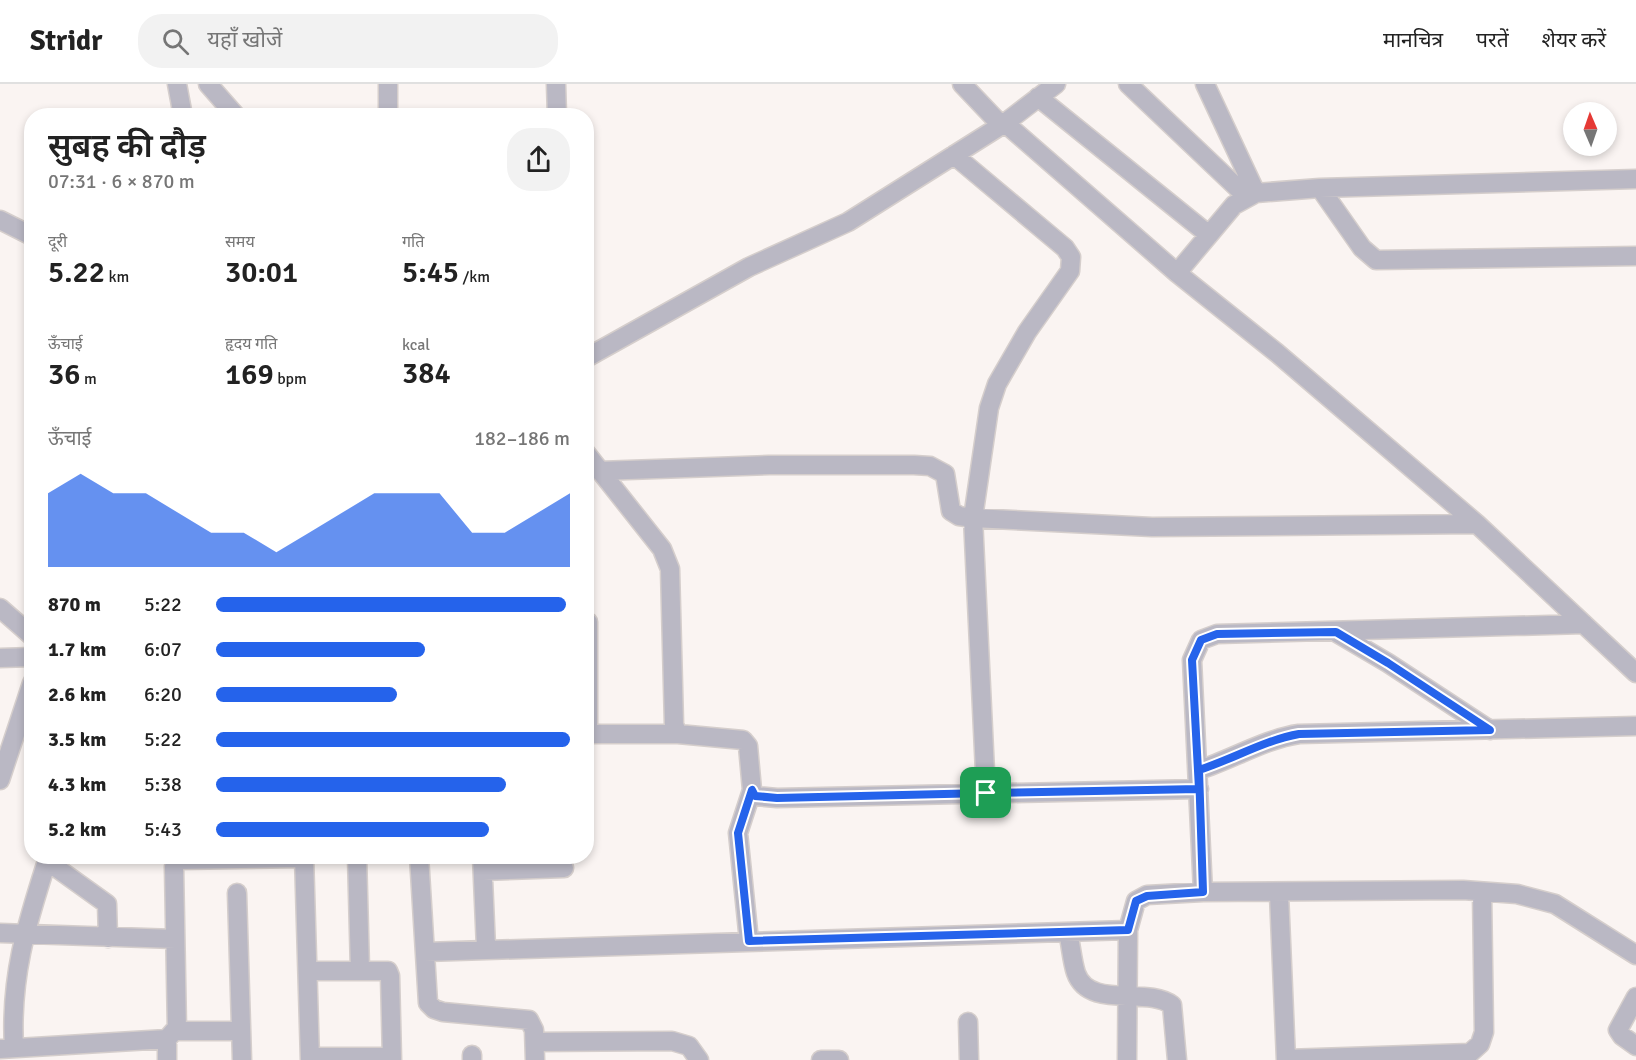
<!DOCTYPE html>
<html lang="hi">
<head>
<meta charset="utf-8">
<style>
	body { margin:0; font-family:Signika,"Noto Sans Devanagari",sans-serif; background:#f2f2f2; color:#222; height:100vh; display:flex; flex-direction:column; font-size:22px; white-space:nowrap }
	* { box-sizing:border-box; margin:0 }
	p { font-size:20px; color:#767676 }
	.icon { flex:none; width:33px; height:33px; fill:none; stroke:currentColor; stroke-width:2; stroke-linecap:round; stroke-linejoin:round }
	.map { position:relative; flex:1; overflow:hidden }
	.details { position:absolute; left:24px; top:24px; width:570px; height:756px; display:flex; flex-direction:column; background:#fff; border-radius:24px; box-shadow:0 3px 9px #0003 }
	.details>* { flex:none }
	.needle { width:39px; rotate:358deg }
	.buttons { position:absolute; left:1563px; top:18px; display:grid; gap:12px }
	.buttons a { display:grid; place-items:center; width:54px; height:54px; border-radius:50%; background:#fff; box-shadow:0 3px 9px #0003; font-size:30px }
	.pin { position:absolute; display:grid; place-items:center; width:51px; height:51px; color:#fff; margin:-26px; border-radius:12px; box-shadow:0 3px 9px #0006 }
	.round { display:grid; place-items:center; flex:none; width:63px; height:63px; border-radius:24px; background:#f2f2f2 }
	.summary { display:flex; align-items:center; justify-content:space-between; height:102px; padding:0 24px }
	h1 { font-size:33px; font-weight:600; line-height:45px }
	.figures { display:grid; grid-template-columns:repeat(3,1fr); gap:9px; height:102px; padding:6px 24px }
	.figures div { display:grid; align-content:center }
	.figures b { font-size:30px; font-weight:600 }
	.figures small { font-size:16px; font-weight:400 }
	.figures p { font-size:16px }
	.chart { height:168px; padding:12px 24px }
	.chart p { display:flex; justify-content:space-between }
	.chart svg { width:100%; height:108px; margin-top:6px; fill:#2563eb; opacity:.7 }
	ul { padding:0 24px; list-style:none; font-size:20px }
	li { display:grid; grid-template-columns:96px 72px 1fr; align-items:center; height:45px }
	li i { height:15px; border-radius:8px; background:#2563eb }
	header { display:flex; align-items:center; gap:36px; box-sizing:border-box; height:84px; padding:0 30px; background:#fff; border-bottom:2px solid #e0e0e0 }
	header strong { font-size:28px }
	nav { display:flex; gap:33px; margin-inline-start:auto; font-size:21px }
	.search { width:420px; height:54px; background:#f2f2f2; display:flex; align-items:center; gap:15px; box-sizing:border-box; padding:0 21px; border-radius:24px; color:#767676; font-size:22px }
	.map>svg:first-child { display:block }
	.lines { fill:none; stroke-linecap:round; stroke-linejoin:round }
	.minor-casing { stroke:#d5cecc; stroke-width:21 }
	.minor { stroke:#bab8c4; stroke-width:18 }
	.route-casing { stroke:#fff; stroke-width:12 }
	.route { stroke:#2563eb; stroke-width:8 }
</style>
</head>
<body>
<header>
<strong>Stridr</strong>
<div class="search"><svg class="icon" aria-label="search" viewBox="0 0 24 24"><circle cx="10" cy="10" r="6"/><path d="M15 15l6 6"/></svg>यहाँ खोजें</div>
<nav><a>मानचित्र</a><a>परतें</a><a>शेयर करें</a></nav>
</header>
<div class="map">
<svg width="1636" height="976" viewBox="0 0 1636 976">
	<rect width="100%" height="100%" fill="#faf4f2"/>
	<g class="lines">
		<g class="minor-casing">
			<path id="minor" d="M 177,0 L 183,32
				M 208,0 L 236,32
				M 388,0 L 388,32
				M 556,0 L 557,32
				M 962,0 L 1001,41
				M 1128,0 L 1247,113
				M 1205,0 L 1256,109
				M 1038,13 L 1209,151
				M 1005,39 L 1177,189 L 1277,269 L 1477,440 L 1636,589
				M 954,71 L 1065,164 L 1071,173 L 1070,187 L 1027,248 L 997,300 L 989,324 L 973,434 L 986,709
				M 1320,104 L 1362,164 L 1376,176 L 1636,172
				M 0,136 L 32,152
				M 1177,189 L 1234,121 L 1256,109 L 1320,104 L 1636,95
				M 586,274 L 749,183 L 848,138 L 1005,39 L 1056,0
				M 586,369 L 662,465 L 670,485 L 674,641 L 678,650 L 743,656 L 748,662 L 752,706 L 755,712 L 777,714 L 1199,705
				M 599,387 L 769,381 L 914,381 L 930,382 L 945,390 L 951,427 L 959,432 L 973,434 L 1152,443 L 1477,440
				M 0,524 L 32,552
				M 588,538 L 588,650
				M 1337,549 L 1388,579 L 1490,646
				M 0,574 L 32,573
				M 586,650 L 678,650
				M 1199,686 C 1233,675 1265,655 1299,650 L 1636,642
				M 0,696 L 32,599
				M 304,772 L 310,976
				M 357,772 L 360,886
				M 419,772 L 428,919 L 434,925 L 443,928 L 529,936 L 534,946 L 535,976
				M 482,772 L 486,864
				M 483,787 L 564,784
				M 1203,808 L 1192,576 L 1201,556 L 1217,550 L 1584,540
				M 237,809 L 242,976
				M 1279,810 L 1286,976
				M 1068,848 C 1071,861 1072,877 1076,889 C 1089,926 1147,902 1172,921 L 1177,976
				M 0,849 L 175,855
				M 749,857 L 738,749 L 752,706
				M 425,868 L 1128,846
				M 308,887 L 388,887 L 390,892 L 392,976
				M 1636,913 L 1618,946 L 1622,952 L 1636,962
				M 968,938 L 969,976
				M 177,947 L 174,783 L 177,776 L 304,774
				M 535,958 L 672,957 L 689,962 L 699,976
				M 14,964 C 10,894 26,842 47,777 L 107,820 L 108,854
				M 0,965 L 167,955
				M 472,971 L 472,976
				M 310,973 L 391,973
				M 1286,975 L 1470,969 L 1480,960 L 1484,948 L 1482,808
				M 167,976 L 167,955 L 174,947 L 241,947
				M 821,976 L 839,976
				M 1127,976 L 1128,846 L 1136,817 L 1147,811 L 1203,808 L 1463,806 L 1517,810 L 1555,820 L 1636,871"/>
		</g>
		<use href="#minor" class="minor"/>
	</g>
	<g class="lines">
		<g class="route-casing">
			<path id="route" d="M 986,709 L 777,714 L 755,712 L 752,706 L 738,749 L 749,857 L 1128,846 L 1136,817 L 1147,812 L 1203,808 L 1199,686 C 1233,675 1265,656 1299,650 L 1490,646 L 1388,579 L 1336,548 L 1217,550 L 1201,556 L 1192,576 L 1199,705 L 986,709"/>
		</g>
		<use href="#route" class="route"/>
	</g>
</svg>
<div class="buttons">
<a><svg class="needle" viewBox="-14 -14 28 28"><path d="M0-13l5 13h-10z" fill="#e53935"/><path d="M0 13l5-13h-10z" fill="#767676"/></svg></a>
</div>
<div class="pin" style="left:986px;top:709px;background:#1e9e55"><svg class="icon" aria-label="arrive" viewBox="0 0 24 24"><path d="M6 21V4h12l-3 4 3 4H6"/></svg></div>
<section class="details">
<div class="summary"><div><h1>सुबह की दौड़</h1><p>07:31 · 6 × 870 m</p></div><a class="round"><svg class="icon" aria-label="share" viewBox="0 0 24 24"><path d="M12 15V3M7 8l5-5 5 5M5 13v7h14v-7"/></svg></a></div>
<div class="figures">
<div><p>दूरी</p><b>5.22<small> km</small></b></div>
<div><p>समय</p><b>30:01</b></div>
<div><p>गति</p><b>5:45<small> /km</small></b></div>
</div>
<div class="figures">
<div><p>ऊँचाई</p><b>36<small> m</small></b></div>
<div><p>हृदय गति</p><b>169<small> bpm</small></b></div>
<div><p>kcal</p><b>384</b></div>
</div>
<div class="chart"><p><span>ऊँचाई</span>182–186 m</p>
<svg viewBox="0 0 160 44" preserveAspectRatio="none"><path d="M0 44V14L10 6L20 14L30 14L40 22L50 30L60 30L70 38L80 30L90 22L100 14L110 14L120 14L130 30L140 30L150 22L160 14V44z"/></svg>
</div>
<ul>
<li><b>870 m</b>5:22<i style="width:99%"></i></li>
<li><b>1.7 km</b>6:07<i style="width:59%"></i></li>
<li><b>2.6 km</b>6:20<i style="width:51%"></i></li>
<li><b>3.5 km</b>5:22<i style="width:100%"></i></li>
<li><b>4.3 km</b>5:38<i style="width:82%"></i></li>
<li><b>5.2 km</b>5:43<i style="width:77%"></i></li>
</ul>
</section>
</div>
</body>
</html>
